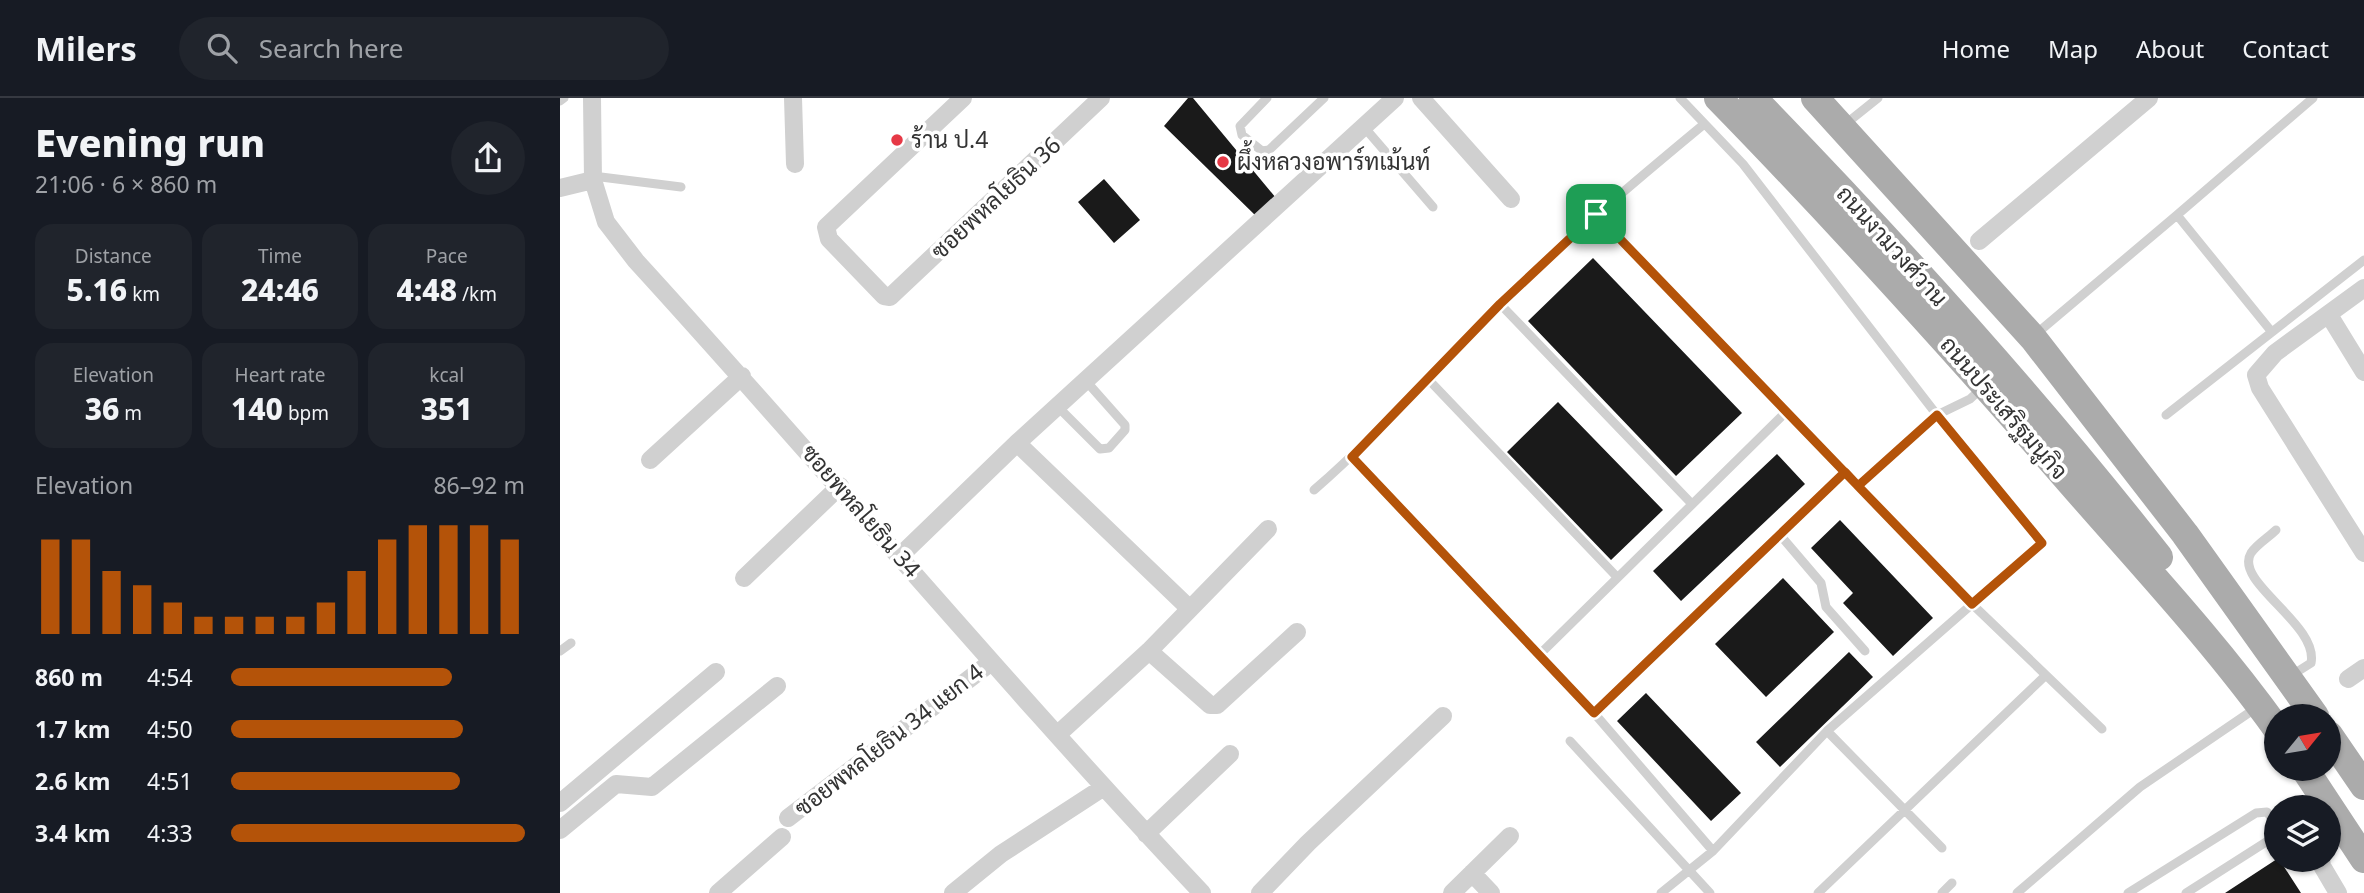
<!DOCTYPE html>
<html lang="en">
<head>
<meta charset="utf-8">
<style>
	body { margin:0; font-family:"Noto Sans",Sarabun,sans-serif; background:#20242c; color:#f1f3f6; height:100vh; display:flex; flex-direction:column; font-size:26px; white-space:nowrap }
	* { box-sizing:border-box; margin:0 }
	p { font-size:23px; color:#9ea1a6 }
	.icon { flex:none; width:38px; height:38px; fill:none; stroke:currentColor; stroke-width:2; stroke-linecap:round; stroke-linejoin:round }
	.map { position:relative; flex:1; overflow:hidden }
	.sheet { display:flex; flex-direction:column; background:#171b24; width:560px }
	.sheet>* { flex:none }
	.needle { width:46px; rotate:60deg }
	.buttons { position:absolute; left:1704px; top:606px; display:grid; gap:14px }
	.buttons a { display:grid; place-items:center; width:77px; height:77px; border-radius:50%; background:#171b24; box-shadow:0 2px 5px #0004; font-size:35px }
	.pin { position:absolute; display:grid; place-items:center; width:60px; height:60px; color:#fff; margin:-30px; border-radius:14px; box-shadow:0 4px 10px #0006 }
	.round { display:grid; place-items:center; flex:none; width:74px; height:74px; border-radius:37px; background:#20242c }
	.headline { display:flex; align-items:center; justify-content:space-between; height:119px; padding:0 35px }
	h1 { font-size:38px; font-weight:800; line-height:52px }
	.metrics { display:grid; grid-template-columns:repeat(3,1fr); gap:10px; height:119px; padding:7px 35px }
	.metrics div { display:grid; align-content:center; border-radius:18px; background:#20242c; text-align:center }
	.metrics b { font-size:30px; font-weight:800 }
	.metrics small { font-size:19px; font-weight:400 }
	.metrics p { font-size:19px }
	.chart { height:196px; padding:14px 35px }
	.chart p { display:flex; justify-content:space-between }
	.chart svg { width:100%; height:126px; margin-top:7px; stroke:#b45309; stroke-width:6 }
	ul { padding:0 35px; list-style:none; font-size:23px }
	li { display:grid; grid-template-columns:112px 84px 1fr; align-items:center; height:52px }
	li i { height:18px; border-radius:9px; background:#b45309 }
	header { display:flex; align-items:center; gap:42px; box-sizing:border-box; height:98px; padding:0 35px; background:#171b24; border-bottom:2px solid #363941 }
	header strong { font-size:33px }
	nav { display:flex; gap:38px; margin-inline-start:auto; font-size:24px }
	.search { width:490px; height:63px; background:#20242c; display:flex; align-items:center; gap:18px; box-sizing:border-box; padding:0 24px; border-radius:38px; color:#9ea1a6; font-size:26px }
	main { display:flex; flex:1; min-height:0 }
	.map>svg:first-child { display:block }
	.building { fill:#1a1a1a }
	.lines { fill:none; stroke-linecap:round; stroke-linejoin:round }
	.lane { stroke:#d0d0d0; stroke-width:9 }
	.street { stroke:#d0d0d0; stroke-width:18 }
	.primary { stroke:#ababab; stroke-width:28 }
	.route-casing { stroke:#fff; stroke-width:14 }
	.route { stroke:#b45309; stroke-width:9 }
	.poi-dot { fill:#e63946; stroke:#fff; stroke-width:2.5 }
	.labels { text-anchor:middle; stroke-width:7; stroke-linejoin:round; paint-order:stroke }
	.poi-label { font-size:23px; fill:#333; stroke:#fff; text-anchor:start }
	.street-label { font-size:23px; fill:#333; stroke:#fff }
</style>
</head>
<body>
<header>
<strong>Milers</strong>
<div class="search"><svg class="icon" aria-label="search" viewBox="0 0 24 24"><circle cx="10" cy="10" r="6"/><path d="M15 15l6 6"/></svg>Search here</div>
<nav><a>Home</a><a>Map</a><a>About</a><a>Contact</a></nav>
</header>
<main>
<section class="sheet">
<div class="headline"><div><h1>Evening run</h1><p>21:06 · 6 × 860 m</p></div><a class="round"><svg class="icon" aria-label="share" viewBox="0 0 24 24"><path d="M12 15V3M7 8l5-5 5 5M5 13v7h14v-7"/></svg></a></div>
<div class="metrics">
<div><p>Distance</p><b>5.16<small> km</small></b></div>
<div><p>Time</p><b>24:46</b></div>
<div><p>Pace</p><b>4:48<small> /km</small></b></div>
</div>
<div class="metrics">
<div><p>Elevation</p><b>36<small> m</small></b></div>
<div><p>Heart rate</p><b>140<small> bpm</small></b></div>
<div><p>kcal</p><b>351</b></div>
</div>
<div class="chart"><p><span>Elevation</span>86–92 m</p>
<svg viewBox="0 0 160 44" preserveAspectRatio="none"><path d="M5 44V11M15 44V11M25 44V22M35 44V27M45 44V33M55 44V38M65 44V38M75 44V38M85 44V38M95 44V33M105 44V22M115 44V11M125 44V6M135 44V6M145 44V6M155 44V11"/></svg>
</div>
<ul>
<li><b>860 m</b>4:54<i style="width:75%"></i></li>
<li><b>1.7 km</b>4:50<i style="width:79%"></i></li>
<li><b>2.6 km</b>4:51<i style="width:78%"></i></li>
<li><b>3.4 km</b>4:33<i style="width:100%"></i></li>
</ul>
</section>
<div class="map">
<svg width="1804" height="795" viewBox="0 0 1804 795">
	<rect width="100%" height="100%" fill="#fff"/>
	<path class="building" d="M 628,0 L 633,0 L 716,100 L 697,119 L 604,28 Z
		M 544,81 L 580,122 L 554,145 L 518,104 Z
		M 1033,160 L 1182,315 L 1116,378 L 968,223 Z
		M 998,304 L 1103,412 L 1051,462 L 947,354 Z
		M 1217,356 L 1245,386 L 1121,503 L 1093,473 Z
		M 1280,422 L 1373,520 L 1333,558 L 1283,505 L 1293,495 L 1251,450 Z
		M 1223,480 L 1274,534 L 1206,599 L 1155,546 Z
		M 1289,554 L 1313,579 L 1220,669 L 1196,644 Z
		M 1086,595 L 1181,695 L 1151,723 L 1057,623 Z
		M 1719,761 L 1741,795 L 1665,795 L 1717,761 Z"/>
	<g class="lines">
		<path class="lane" d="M 707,0 L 680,28 L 682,37 L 702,53 L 709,52 L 764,0
			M 0,3 L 4,0
			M 1283,28 L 1318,0
			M 804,29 L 873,109
			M 33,78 L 121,89
			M 1036,115 L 1412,506 L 1542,631
			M 1617,117 L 1753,0
			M 940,206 L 1131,405
			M 1476,236 L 1617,117 L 1711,233
			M 867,280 L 1057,479
			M 498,309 L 540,351 L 549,350 L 565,332 L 565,327 L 526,283
			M 1606,317 L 1804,162
			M 792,359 L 1034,615 L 1153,753 L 1267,633 L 1482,445 L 1377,317 L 1183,66 L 1120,0
			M 1298,388 L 1377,317 L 1410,301 L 1422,290
			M 754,392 C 820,335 877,268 939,207 C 1004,143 1073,85 1143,27
			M 1716,432 C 1709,439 1697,446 1691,455 C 1673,484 1759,526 1751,565 L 1732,577
			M 1220,437 L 1261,485 L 1266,509 L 1305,553
			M 0,553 L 11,545
			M 978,558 L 1225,315
			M 1034,615 L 1285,374
			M 1267,633 L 1382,750
			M 1010,643 L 1150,795
			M 1101,795 L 1153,753
			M 1258,795 L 1486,577
			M 1382,795 L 1392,785
			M 1457,795 L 1580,689 L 1696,610
			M 1568,795 L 1696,715 L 1707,714 L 1717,727
			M 1626,795 L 1717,737"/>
		<path class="street" d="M 32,0 L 33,82 L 46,124 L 76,163 C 267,372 448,589 642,795
			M 233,0 L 235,66
			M 403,0 L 266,129 L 269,141 L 324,198 L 330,199 L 541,0
			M 861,0 L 951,101
			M 0,90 L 33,82
			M 1419,143 L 1589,0
			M 1804,190 L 1715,255 L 1696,277 L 1700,290 L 1804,455
			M 1769,217 L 1804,274
			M 457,345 L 630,511
			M 90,362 L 182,278
			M 341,457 L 457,345 L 835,0
			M 184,480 L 280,388
			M 589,553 L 650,607 L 657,607 L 737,534
			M 1788,581 L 1804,570
			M 497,637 L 589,553 L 708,431
			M 0,705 L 156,574
			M 228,720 L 430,565
			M 0,732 L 56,686 L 92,689 L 217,588
			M 586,736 L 670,656
			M 1761,761 L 1762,768 L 1778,795
			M 912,775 L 931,795
			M 158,795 L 222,739
			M 393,795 L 441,756 L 544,689
			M 700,795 L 748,745 L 883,618
			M 892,795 L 950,738"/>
		<path class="primary" d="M 1158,0 C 1282,127 1400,258 1516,391 C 1585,470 1656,546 1717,631
			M 1193,0 C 1335,146 1473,298 1599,459
			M 1255,0 L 1473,240 L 1625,436 L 1755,618
			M 1769,637 L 1804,688
			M 1744,670 L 1804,761"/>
	</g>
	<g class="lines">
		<g class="route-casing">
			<path id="route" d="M 1036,116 L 940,206 L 792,359 L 1034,615 L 1285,374 L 1298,388 L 1412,506 L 1482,445 L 1377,317 L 1298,388 L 1036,116"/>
		</g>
		<use href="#route" class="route"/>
	</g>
	<g class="poi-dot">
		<circle cx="337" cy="42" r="7"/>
		<circle cx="663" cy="64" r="7"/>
	</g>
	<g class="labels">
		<g class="poi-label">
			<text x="351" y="50">ร้าน ป.4</text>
			<text x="677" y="72">ผึ้งหลวงอพาร์ทเม้นท์</text>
		</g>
		<g class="street-label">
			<text transform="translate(436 100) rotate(-43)" y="8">ซอยพหลโยธิน 36</text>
			<text transform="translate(1332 148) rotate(48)" y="8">ถนนงามวงศ์วาน</text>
			<text transform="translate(1444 310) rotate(49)" y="8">ถนนประเสริฐมนูกิจ</text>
			<text transform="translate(301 413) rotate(49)" y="8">ซอยพหลโยธิน 34</text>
			<text transform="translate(329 642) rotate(-38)" y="8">ซอยพหลโยธิน 34 แยก 4</text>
		</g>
	</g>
</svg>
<div class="buttons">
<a><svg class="needle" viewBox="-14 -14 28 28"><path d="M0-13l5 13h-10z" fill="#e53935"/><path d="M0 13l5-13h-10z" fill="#9ea1a6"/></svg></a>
<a><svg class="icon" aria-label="layers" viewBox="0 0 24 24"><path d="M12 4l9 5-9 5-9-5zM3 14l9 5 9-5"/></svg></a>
</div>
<div class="pin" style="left:1036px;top:116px;background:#1e9e55"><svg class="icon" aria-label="arrive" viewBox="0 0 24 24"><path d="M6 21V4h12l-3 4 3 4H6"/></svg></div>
</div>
</main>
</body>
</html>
